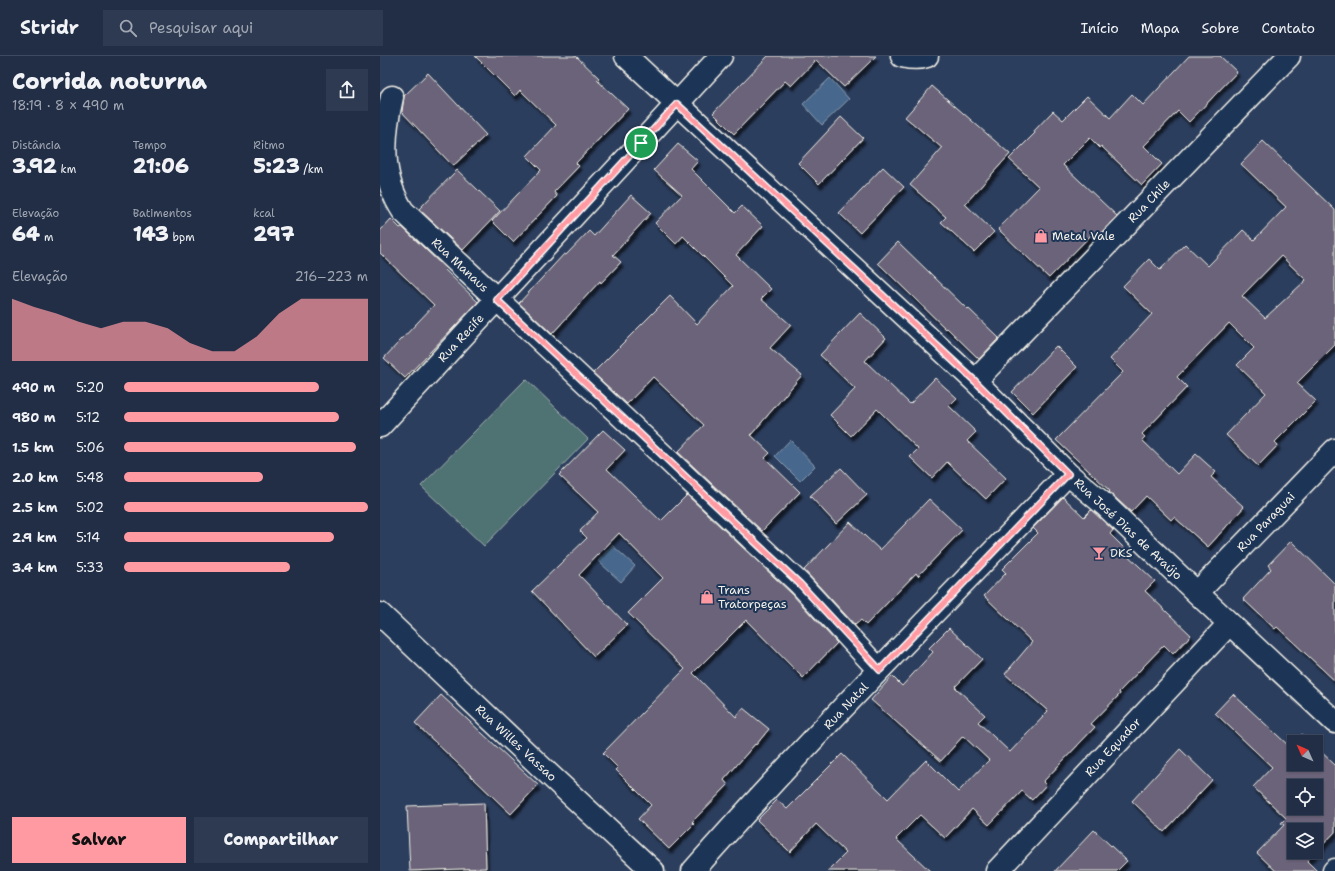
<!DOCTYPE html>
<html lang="pt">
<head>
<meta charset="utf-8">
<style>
	body { margin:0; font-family:"Shantell Sans",sans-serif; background:#2d3a51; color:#f1f3f6; height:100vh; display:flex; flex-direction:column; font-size:15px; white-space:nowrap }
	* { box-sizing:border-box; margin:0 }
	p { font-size:13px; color:#a2a8b3 }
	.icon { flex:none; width:22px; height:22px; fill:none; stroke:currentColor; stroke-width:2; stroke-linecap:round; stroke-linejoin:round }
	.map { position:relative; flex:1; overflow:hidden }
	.side { display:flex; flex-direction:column; background:#212e46; width:380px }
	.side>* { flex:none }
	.needle { width:26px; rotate:315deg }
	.fabs { position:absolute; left:907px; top:679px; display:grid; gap:8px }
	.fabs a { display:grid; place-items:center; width:36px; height:36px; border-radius:0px; background:#212e46; box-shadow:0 1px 3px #0004,0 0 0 1px #3e4a5f; font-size:20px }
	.pin { position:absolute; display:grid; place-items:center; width:34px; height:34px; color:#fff; margin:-17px; border:2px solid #fff; border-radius:50%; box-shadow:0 1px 4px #0007 }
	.round { display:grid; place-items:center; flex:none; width:42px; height:42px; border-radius:0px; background:#2d3a51 }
	.headline { display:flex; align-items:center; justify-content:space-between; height:68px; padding:0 12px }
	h1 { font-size:22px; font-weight:800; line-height:30px }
	.stats { display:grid; grid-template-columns:repeat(3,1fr); gap:6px; height:68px; padding:4px 12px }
	.stats div { display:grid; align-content:center }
	.stats b { font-size:20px; font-weight:800 }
	.stats small { font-size:11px; font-weight:400 }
	.stats p { font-size:11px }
	.chart { height:112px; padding:8px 12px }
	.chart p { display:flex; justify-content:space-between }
	.chart svg { width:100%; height:72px; margin-top:4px; fill:#ff9aa2; opacity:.7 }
	.primary-button { display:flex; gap:8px; margin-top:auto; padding:8px 12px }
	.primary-button a { flex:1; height:46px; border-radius:0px; background:#ff9aa2; color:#111; font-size:16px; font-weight:800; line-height:46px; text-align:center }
	.primary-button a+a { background:#2d3a51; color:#f1f3f6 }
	ul { padding:0 12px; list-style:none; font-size:13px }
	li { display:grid; grid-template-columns:64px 48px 1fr; align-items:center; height:30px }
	li i { height:10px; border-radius:5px; background:#ff9aa2 }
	header { display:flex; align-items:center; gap:24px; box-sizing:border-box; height:56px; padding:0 20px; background:#212e46; border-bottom:1px solid #3e4a5f }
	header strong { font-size:19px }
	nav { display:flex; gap:22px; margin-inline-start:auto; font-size:14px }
	.search { width:280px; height:36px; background:#2d3a51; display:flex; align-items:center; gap:10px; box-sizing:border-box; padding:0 14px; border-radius:0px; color:#a2a8b3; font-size:15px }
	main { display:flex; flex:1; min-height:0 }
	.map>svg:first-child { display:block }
	.green { fill:#4f7273; stroke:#a2b2ae }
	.water { fill:#46688c; stroke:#8c9fb1 }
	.building { fill:#6a6479; stroke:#f4f1e8; fill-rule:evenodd; filter:url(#shadow) }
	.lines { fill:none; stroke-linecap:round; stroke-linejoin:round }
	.street-casing { stroke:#f4f1e8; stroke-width:25 }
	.street { stroke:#1d3557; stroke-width:22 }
	.route-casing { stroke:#fff; stroke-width:8 }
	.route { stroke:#ff9aa2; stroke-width:5 }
	.labels { text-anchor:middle; stroke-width:4; stroke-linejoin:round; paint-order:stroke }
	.street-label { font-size:12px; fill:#f4f1e8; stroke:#1d3557 }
	.poi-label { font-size:12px; fill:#f4f1e8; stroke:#1d3557; text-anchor:start }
</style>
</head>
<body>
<header>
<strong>Stridr</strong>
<div class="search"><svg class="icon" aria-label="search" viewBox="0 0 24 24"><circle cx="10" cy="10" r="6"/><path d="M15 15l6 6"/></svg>Pesquisar aqui</div>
<nav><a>Início</a><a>Mapa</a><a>Sobre</a><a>Contato</a></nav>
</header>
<main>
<section class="side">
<div class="headline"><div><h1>Corrida noturna</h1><p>18:19 · 8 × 490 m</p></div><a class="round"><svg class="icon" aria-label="share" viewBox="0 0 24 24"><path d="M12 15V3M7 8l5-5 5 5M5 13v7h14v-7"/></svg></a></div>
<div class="stats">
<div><p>Distância</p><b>3.92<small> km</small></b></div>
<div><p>Tempo</p><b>21:06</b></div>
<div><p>Ritmo</p><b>5:23<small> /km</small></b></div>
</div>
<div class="stats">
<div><p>Elevação</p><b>64<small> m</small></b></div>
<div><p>Batimentos</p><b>143<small> bpm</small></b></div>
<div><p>kcal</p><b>297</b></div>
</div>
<div class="chart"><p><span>Elevação</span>216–223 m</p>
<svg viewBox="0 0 160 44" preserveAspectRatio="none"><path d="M0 44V6L10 11L20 15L30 20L40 24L50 20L60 20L70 24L80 33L90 38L100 38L110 29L120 15L130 6L140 6L150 6L160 6V44z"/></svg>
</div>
<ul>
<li><b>490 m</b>5:20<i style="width:80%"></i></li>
<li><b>980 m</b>5:12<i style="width:88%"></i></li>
<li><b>1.5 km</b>5:06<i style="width:95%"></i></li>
<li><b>2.0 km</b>5:48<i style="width:57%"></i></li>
<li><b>2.5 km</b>5:02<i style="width:100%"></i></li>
<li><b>2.9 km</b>5:14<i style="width:86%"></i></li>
<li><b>3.4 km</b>5:33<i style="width:68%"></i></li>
</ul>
<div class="primary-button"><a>Salvar</a><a>Compartilhar</a></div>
</section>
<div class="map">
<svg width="955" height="815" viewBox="0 0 955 815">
	<defs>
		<filter id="shadow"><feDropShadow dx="2.5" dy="4.5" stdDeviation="1" flood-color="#0009"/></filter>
	</defs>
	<rect width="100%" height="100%" fill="#2c3e5e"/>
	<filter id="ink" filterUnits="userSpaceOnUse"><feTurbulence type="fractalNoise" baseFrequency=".025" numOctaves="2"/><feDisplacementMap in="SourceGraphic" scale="8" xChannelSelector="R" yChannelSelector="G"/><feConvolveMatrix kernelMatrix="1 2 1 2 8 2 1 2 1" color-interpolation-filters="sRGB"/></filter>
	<g filter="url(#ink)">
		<path class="green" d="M 146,323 L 208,383 L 104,490 L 41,430 Z"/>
		<path class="water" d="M 450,22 L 469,43 L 442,69 L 423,48 Z
			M 410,384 L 435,410 L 420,425 L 395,400 Z
			M 232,489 L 255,510 L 241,526 L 218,505 Z"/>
		<path class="building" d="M 95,0 L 196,0 L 219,22 L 217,24 L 248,53 L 196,107 L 199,110 L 174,136 L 177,140 L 133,186 L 112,165 L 161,114 L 147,100 L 176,69 L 140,34 L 135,40 Z
			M 388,0 L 496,0 L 464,31 L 436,4 L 411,30 L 405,25 L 354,78 L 333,57 Z
			M 809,0 L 840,0 L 857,16 L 809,66 L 798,55 L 764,90 L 782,108 L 762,129 L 721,90 L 720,92 L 710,82 L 683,109 L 737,160 L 717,181 L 713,177 L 669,222 L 618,173 L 659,131 L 629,103 L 655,77 L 654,75 L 673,55 L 683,64 L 707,40 L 730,62 L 752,38 L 763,49 Z
			M 48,17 L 106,79 L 73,110 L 22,56 L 24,40 Z
			M 552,30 L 630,98 L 585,148 L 614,176 L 594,196 L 561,166 L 566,161 L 530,129 L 562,92 L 525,61 Z
			M 461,61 L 483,82 L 439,128 L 418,107 Z
			M 883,85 L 955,154 L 955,289 L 917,327 L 936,345 L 895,386 L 898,389 L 878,410 L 846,379 L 886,337 L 857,309 L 874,292 L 849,267 L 797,321 L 807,331 L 762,378 L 765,381 L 762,384 L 797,418 L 816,398 L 836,416 L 831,421 L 864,451 L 828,491 L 794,461 L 791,464 L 766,440 L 751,456 L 729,436 L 730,435 L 676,384 L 743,316 L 730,303 L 772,258 L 743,230 L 769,203 L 780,214 L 805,188 L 828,210 L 863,174 L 874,184 L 906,151 L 861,108 ZM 901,200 L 926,224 L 885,262 L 862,240 Z
			M 298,88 L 318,105 L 311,113 L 355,157 L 362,150 L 383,170 L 356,199 L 391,233 L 381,243 L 411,269 L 390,292 L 422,319 L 371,379 L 390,397 L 385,402 L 420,436 L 382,475 L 298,396 L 324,369 L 273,321 L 247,348 L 213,317 L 290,240 L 317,268 L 353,230 L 303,180 L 296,188 L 275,167 L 302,139 L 274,114 Z
			M 503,111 L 524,131 L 480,177 L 459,157 Z
			M 77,114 L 120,155 L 83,194 L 39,153 Z
			M 251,139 L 271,157 L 233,199 L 241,206 L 221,227 L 220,225 L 172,278 L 139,247 L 184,198 L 186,199 L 209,175 L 214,180 Z
			M 11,163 L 20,172 L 22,171 L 65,212 L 64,213 L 98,246 L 25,322 L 4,302 L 54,249 L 0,197 L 0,175 Z
			M 518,186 L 587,253 L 588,252 L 619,282 L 599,303 L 567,272 L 566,273 L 498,207 Z
			M 480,257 L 506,282 L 485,305 L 530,348 L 555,322 L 577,342 L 569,350 L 596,376 L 587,385 L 626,422 L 606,443 L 567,406 L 552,422 L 530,401 L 538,393 L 497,353 L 471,380 L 450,359 L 475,333 L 440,299 Z
			M 676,290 L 697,311 L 653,357 L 632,336 Z
			M 223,374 L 245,394 L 227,413 L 281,465 L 307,439 L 411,537 L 457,587 L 423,622 L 366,564 L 313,617 L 356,661 L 363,652 L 389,673 L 376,689 L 375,688 L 344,724 L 348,729 L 312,766 L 314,768 L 289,793 L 258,763 L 271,749 L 236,714 L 238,712 L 223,697 L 305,613 L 248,557 L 283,522 L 239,477 L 199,519 L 247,569 L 214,601 L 152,535 L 207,482 L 200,475 L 218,456 L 179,419 Z
			M 461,412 L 487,439 L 456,468 L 430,440 Z
			M 683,441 L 704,461 L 711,454 L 733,474 L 730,478 L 745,493 L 743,495 L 775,525 L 765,535 L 811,579 L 793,598 L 784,589 L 739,636 L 740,638 L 711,668 L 715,671 L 663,726 L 666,729 L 652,744 L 642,735 L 609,769 L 592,753 L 565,782 L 540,759 L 516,783 L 550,815 L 448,815 L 466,797 L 436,768 L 410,796 L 377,764 L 397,744 L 407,753 L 462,698 L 508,743 L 546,704 L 578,736 L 609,704 L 583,680 L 561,705 L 491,644 L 512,620 L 522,630 L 553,596 L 549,592 L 569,572 L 602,603 L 575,631 L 605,659 L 598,666 L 630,696 L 663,661 L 662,661 L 668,655 L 625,618 L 652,586 L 604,540 L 626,517 L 622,513 L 658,477 L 653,472 Z
			M 549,443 L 582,474 L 538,520 L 536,517 L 486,569 L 481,564 L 475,569 L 424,514 L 470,466 L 500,494 Z
			M 911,485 L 955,528 L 955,625 L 897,571 L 895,573 L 863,543 L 891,513 L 888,509 Z
			M 853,638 L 910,691 L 914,687 L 914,708 L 936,708 L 936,691 L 955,709 L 955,776 L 936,796 L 936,774 L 914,774 L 914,796 L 936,796 L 927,805 L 937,815 L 896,815 L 877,797 L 904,769 L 901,767 L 906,762 L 873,731 L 892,711 L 835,657 ZM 914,730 L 936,730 L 936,752 L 914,752 Z
			M 61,639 L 158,729 L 131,758 L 35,667 Z
			M 922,678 L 931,686 L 915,686 Z
			M 800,693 L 832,724 L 784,776 L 752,745 Z
			M 104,747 L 106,812 L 30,815 L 27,750 Z
			M 714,774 L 747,805 L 737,815 L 675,815 Z"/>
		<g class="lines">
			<g class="street-casing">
				<path id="street" d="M 246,0 L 595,325 L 688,418 L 726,450 L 817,537 L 955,666
					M 522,0 C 530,2 539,3 547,0
					M 12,41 C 3,80 0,120 23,155 L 420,528 L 499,614
					M 595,325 L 909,0
					M 0,370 L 341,0
					M 817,537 L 955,394
					M 0,558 L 159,709 L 273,815
					M 313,815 C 433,679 562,549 688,418
					M 617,815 L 849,568
					M 954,815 L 955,814"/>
			</g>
			<use href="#street" class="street"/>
		</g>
	</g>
	<g class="lines" filter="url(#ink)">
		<g class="route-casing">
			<path id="route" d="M 297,48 L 595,325 L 688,418 L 500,614 L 420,528 L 117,244 Z"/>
		</g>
		<use href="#route" class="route"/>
	</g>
	<defs>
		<g id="shop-bare" transform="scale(1.08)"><path d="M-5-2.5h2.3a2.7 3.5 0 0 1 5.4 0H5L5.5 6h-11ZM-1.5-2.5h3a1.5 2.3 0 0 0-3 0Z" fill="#ff9aa2" stroke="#1d3557" stroke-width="2.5" paint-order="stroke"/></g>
		<g id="bar-bare" transform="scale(1.08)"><path d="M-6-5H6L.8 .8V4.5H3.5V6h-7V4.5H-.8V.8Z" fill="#ff9aa2" stroke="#1d3557" stroke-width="2.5" paint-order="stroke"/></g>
	</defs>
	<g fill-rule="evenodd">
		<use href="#shop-bare" x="661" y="180"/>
		<use href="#bar-bare" x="719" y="497"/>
		<use href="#shop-bare" x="327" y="541"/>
	</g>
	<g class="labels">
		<g class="street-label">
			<text transform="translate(769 145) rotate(-46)" y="4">Rua Chile</text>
			<text transform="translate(80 209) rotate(43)" y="4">Rua Manaus</text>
			<text transform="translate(81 282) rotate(-47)" y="4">Rua Recife</text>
			<text transform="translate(886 466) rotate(-46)" y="4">Rua Paraguai</text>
			<text transform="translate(748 473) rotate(43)" y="4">Rua José Dias de Araújo</text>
			<text transform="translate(466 650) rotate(-47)" y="4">Rua Natal</text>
			<text transform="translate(136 687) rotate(43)" y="4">Rua Willes Vassao</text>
			<text transform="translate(733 691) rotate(-47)" y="4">Rua Equador</text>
		</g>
		<g class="poi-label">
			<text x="672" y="184">Metal Vale</text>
			<text x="730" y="501">DKS</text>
			<text x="338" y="538">Trans<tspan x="338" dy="14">Tratorpeças</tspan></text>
		</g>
	</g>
</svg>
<div class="fabs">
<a><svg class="needle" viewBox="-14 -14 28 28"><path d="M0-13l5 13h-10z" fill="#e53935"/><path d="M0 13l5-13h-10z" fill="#a2a8b3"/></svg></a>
<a><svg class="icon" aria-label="locate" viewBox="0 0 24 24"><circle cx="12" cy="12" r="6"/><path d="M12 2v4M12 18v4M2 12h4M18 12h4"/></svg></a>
<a><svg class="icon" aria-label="layers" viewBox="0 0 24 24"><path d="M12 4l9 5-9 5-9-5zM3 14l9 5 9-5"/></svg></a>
</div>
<div class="pin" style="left:261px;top:87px;background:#1e9e55"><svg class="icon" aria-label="arrive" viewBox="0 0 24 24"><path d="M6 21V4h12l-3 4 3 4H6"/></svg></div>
</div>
</main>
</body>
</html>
